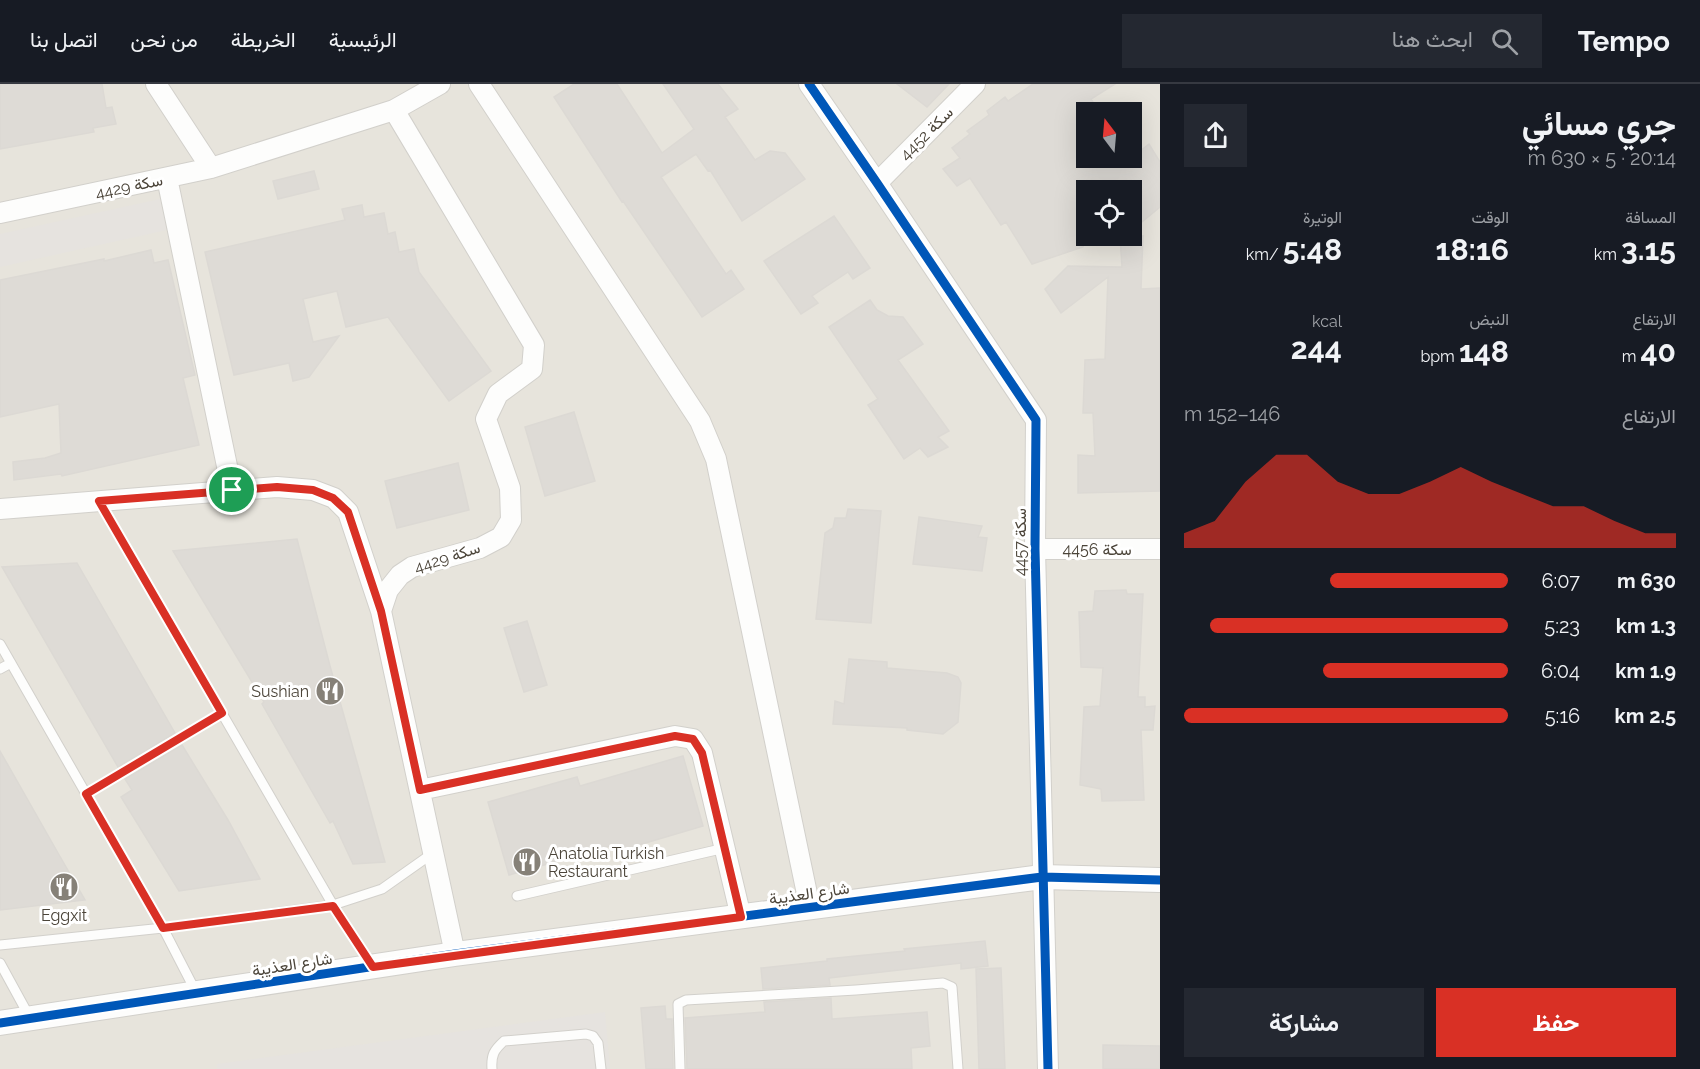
<!DOCTYPE html>
<html lang="ar">
<head>
<meta charset="utf-8">
<style>
	body { margin:0; font-family:Raleway,Vazirmatn,sans-serif; background:#242831; color:#f1f3f6; direction:rtl; height:100vh; display:flex; flex-direction:column; font-size:22px; white-space:nowrap }
	* { box-sizing:border-box; margin:0 }
	p { font-size:20px; color:#9ea1a6 }
	.icon { flex:none; width:33px; height:33px; fill:none; stroke:currentColor; stroke-width:2; stroke-linecap:round; stroke-linejoin:round }
	.map { position:relative; flex:1; overflow:hidden; direction:ltr }
	.details { display:flex; flex-direction:column; background:#171b24; width:540px }
	.details>* { flex:none }
	.needle { width:39px; rotate:344deg }
	.controls { position:absolute; left:1076px; top:18px; display:grid; gap:12px }
	.controls a { display:grid; place-items:center; width:66px; height:66px; border-radius:0px; background:#171b24; box-shadow:0 6px 24px #0002; font-size:30px }
	.pin { position:absolute; display:grid; place-items:center; width:51px; height:51px; color:#fff; margin:-26px; border:3px solid #fff; border-radius:50%; box-shadow:0 2px 6px #0007 }
	.round { display:grid; place-items:center; flex:none; width:63px; height:63px; border-radius:0px; background:#242831 }
	.headline { display:flex; align-items:center; justify-content:space-between; height:102px; padding:0 24px }
	h1 { font-size:33px; font-weight:700; line-height:45px }
	.stats { display:grid; grid-template-columns:repeat(3,1fr); gap:9px; height:102px; padding:6px 24px }
	.stats div { display:grid; align-content:center }
	.stats b { font-size:30px; font-weight:700 }
	.stats small { font-size:16px; font-weight:400 }
	.stats p { font-size:16px }
	.chart { height:168px; padding:12px 24px }
	.chart p { display:flex; justify-content:space-between }
	.chart svg { width:100%; height:108px; margin-top:6px; fill:#d93025; opacity:.7 }
	.cta { display:flex; gap:12px; margin-top:auto; padding:12px 24px }
	.cta a { flex:1; height:69px; border-radius:0px; background:#d93025; color:#fff; font-size:24px; font-weight:700; line-height:69px; text-align:center }
	.cta a+a { background:#242831; color:#f1f3f6 }
	ul { padding:0 24px; list-style:none; font-size:20px }
	li { display:grid; grid-template-columns:96px 72px 1fr; align-items:center; height:45px }
	li i { height:15px; border-radius:8px; background:#d93025 }
	header { display:flex; align-items:center; gap:36px; box-sizing:border-box; height:84px; padding:0 30px; background:#171b24; border-bottom:2px solid #363941 }
	header strong { font-size:28px }
	nav { display:flex; gap:33px; margin-inline-start:auto; font-size:21px }
	.search { width:420px; height:54px; background:#242831; display:flex; align-items:center; gap:15px; box-sizing:border-box; padding:0 21px; border-radius:0px; color:#9ea1a6; font-size:22px }
	main { display:flex; flex:1; min-height:0 }
	.map>svg:first-child { display:block }
	.residential { fill:#e7e4dc; fill-rule:evenodd }
	.parking { fill:#e6e3df }
	.building { fill:#dedbd6; stroke:#dcd9d4; stroke-width:1.5 }
	.lines { fill:none; stroke-linecap:round; stroke-linejoin:round }
	.service-casing { stroke:#d2d0cb; stroke-width:11 }
	.minor-casing { stroke:#d2d0cb; stroke-width:22 }
	.tertiary-casing { stroke:#d2d0cb; stroke-width:26 }
	.service { stroke:#fdfdfc; stroke-width:9 }
	.minor { stroke:#fdfdfc; stroke-width:20 }
	.tertiary { stroke:#fdfdfc; stroke-width:24 }
	.cycleway-casing { stroke:#fff; stroke-width:13 }
	.cycleway { stroke:#0057b8; stroke-width:9 }
	.route-casing { stroke:#fff; stroke-width:12 }
	.route { stroke:#d93025; stroke-width:8 }
	.labels { text-anchor:middle; stroke-width:6; stroke-linejoin:round; paint-order:stroke }
	.street-label { font-size:16px; fill:#4b4439; stroke:#fff }
	.poi-label { font-size:16px; fill:#4b4439; stroke:#fff; text-anchor:end }
</style>
</head>
<body>
<header>
<strong>Tempo</strong>
<div class="search"><svg class="icon" aria-label="search" viewBox="0 0 24 24"><circle cx="10" cy="10" r="6"/><path d="M15 15l6 6"/></svg>ابحث هنا</div>
<nav><a>الرئيسية</a><a>الخريطة</a><a>من نحن</a><a>اتصل بنا</a></nav>
</header>
<main>
<section class="details">
<div class="headline"><div><h1>جري مسائي</h1><p>20:14 · 5 × 630 m</p></div><a class="round"><svg class="icon" aria-label="share" viewBox="0 0 24 24"><path d="M12 15V3M7 8l5-5 5 5M5 13v7h14v-7"/></svg></a></div>
<div class="stats">
<div><p>المسافة</p><b>3.15<small> km</small></b></div>
<div><p>الوقت</p><b>18:16</b></div>
<div><p>الوتيرة</p><b>5:48<small> /km</small></b></div>
</div>
<div class="stats">
<div><p>الارتفاع</p><b>40<small> m</small></b></div>
<div><p>النبض</p><b>148<small> bpm</small></b></div>
<div><p>kcal</p><b>244</b></div>
</div>
<div class="chart"><p><span>الارتفاع</span>146–152 m</p>
<svg viewBox="0 0 160 44" preserveAspectRatio="none"><path d="M0 44V38L10 33L20 17L30 6L40 6L50 17L60 22L70 22L80 17L90 11L100 17L110 22L120 27L130 27L140 33L150 38L160 38V44z"/></svg>
</div>
<ul>
<li><b>630 m</b>6:07<i style="width:55%"></i></li>
<li><b>1.3 km</b>5:23<i style="width:92%"></i></li>
<li><b>1.9 km</b>6:04<i style="width:57%"></i></li>
<li><b>2.5 km</b>5:16<i style="width:100%"></i></li>
</ul>
<div class="cta"><a>حفظ</a><a>مشاركة</a></div>
</section>
<div class="map">
<svg width="1160" height="985" viewBox="0 0 1160 985">
	<rect width="100%" height="100%" fill="#f4f2ee"/>
	<path class="residential" d="M 0,0 L 1160,0 L 1160,985 L 0,985 ZM 1086,28 L 1131,28 L 1131,74 L 1086,74 ZM 1086,106 L 1131,106 L 1131,152 L 1086,152 Z"/>
	<path class="parking" d="M 160,115 L 167,146 L 0,183 L 0,150 Z
		M 605,928 L 610,985 L 217,985 L 217,980 Z"/>
	<path class="building" d="M 0,0 L 102,0 L 106,24 L 112,23 L 116,40 L 93,44 L 94,48 L 0,65 Z
		M 574,0 L 617,0 L 662,69 L 694,45 L 663,0 L 718,0 L 738,25 L 725,33 L 755,76 L 770,67 L 785,69 L 805,95 L 742,137 L 710,86 L 708,87 L 696,70 L 661,93 L 726,190 L 731,186 L 744,205 L 702,233 L 623,117 L 622,118 L 554,13 Z
		M 897,0 L 949,0 L 927,23 Z
		M 1033,0 L 1115,0 L 1091,15 L 1099,28 L 1086,28 L 1086,74 L 1131,74 L 1149,60 L 1160,78 L 1160,123 L 1131,147 L 1131,106 L 1086,106 L 1086,156 L 1083,163 L 1032,180 L 1006,138 L 1001,141 L 970,94 L 957,102 L 943,85 L 960,74 L 952,64 L 970,50 L 967,47 L 989,31 L 987,27 L 1005,13 L 1008,17 Z
		M 314,87 L 319,105 L 278,115 L 273,97 Z
		M 362,121 L 364,133 L 384,129 L 388,150 L 395,148 L 399,168 L 414,165 L 419,188 L 491,287 L 449,317 L 388,233 L 346,243 L 337,207 L 303,215 L 313,258 L 339,252 L 309,293 L 293,297 L 289,279 L 234,291 L 205,168 L 345,136 L 342,125 Z
		M 834,132 L 870,184 L 853,195 L 848,188 L 812,212 L 818,219 L 801,230 L 764,177 Z
		M 1120,152 L 1143,152 L 1141,205 L 1160,204 L 1160,407 L 1078,409 L 1078,371 L 1095,372 L 1093,329 L 1083,329 L 1085,276 L 1105,275 L 1108,193 L 1061,229 L 1045,205 L 1068,182 L 1122,183 Z
		M 151,166 L 154,179 L 168,176 L 195,291 L 183,294 L 199,361 L 62,392 L 61,390 L 14,396 L 13,378 L 45,374 L 61,369 L 59,320 L 0,333 L 0,196 L 104,175 L 104,177 Z
		M 870,216 L 877,226 L 888,232 L 903,233 L 923,260 L 898,276 L 949,347 L 938,353 L 948,363 L 928,373 L 920,364 L 904,375 L 868,321 L 878,315 L 829,243 Z
		M 574,328 L 595,397 L 545,412 L 525,343 Z
		M 458,379 L 469,426 L 397,444 L 385,397 Z
		M 848,425 L 881,427 L 871,539 L 816,535 L 825,449 L 833,444 L 835,434 L 846,434 Z
		M 919,433 L 982,442 L 978,453 L 987,454 L 982,487 L 913,480 Z
		M 297,455 L 330,582 L 385,778 L 353,780 L 333,737 L 330,739 L 262,620 L 264,618 L 173,467 Z
		M 77,479 L 175,649 L 118,683 L 2,483 Z
		M 1126,506 L 1127,510 L 1143,510 L 1138,613 L 1145,613 L 1145,623 L 1155,622 L 1153,646 L 1141,646 L 1144,716 L 1102,717 L 1101,705 L 1080,701 L 1084,623 L 1100,622 L 1103,584 L 1081,583 L 1079,528 L 1093,527 L 1095,507 Z
		M 527,537 L 547,601 L 524,608 L 504,544 Z
		M 849,575 L 887,578 L 887,584 L 947,589 L 958,593 L 961,599 L 958,638 L 943,650 L 907,646 L 907,644 L 833,640 L 835,617 L 844,620 Z
		M 182,661 L 228,736 L 260,795 L 179,807 L 121,713 L 132,706 L 125,695 Z
		M 0,667 L 58,769 L 85,816 L 0,826 Z
		M 683,672 L 703,742 L 615,768 L 613,761 L 509,791 L 488,718 L 577,693 L 580,702 Z
		M 985,857 L 988,882 L 961,885 L 961,879 L 829,894 L 830,901 L 763,905 L 761,884 L 827,877 L 827,875 L 905,867 L 904,865 Z
		M 1001,884 L 1005,985 L 979,985 L 976,885 Z
		M 831,914 L 832,935 L 927,928 L 930,962 L 911,964 L 912,985 L 687,985 L 685,934 L 765,928 L 764,918 Z
		M 665,922 L 666,935 L 672,935 L 673,985 L 646,985 L 641,924 Z
		M 1103,961 L 1160,962 L 1160,985 L 1103,985 Z"/>
	<g class="lines">
		<g class="service-casing">
			<path id="service" d="M 99,417 L 333,821 L 371,880
				M 0,560 L 163,844 L 196,908
				M 0,585 L 11,579
				M 86,710 L 222,629
				M 517,812 L 725,764
				M 0,861 L 163,844 L 333,821 L 382,805 L 433,769
				M 0,879 L 29,932
				M 492,985 C 491,971 494,966 504,957 L 586,950 L 593,952 L 598,959 L 601,985
				M 680,985 L 678,920 L 686,916 L 856,906 L 943,899 L 952,903 L 958,985"/>
		</g>
		<g class="minor-casing">
			<path id="minor" d="M 156,0 L 211,84
				M 479,0 L 700,337 L 716,375 L 810,824
				M 809,0 L 877,99 L 1036,336 L 1035,465 L 1048,985
				M 394,26 L 534,261 L 532,285 L 498,310 L 486,335 L 510,404 L 511,436 L 501,453 L 480,464 L 412,483 L 400,491 L 388,506 L 381,527 L 455,870
				M 167,94 L 232,406
				M 877,99 L 975,0
				M 0,129 L 211,84 L 394,26 L 440,0
				M 0,425 L 277,403 L 313,406 L 334,414 L 348,428 L 381,527
				M 1035,465 L 1160,465
				M 420,706 L 675,652 L 693,655 L 702,669 L 741,833"/>
		</g>
		<g class="tertiary-casing">
			<path id="tertiary" d="M 0,939 L 455,870 L 1042,793 L 1160,796"/>
		</g>
		<use href="#service" class="service"/>
		<use href="#minor" class="minor"/>
		<use href="#tertiary" class="tertiary"/>
		<g class="cycleway-casing">
			<path id="cycleway" d="M 809,0 L 877,99 L 1036,336 L 1035,465 L 1048,985
				M 0,939 L 455,870 L 1042,793 L 1160,796"/>
		</g>
		<use href="#cycleway" class="cycleway"/>
	</g>
	<g class="lines">
		<g class="route-casing">
			<path id="route" d="M 277,403 L 313,406 L 333,414 L 348,428 L 381,527 L 420,706 L 675,652 L 693,655 L 702,669 L 741,833 L 373,883 L 333,822 L 163,844 L 86,710 L 222,629 L 99,417 Z"/>
		</g>
		<use href="#route" class="route"/>
	</g>
	<defs>
		<g id="restaurant-disc" transform="scale(1.5)"><circle r="9.5" fill="#868178" stroke="#fff"/><path d="M-5-6h1v4h1v-4h1v4h1v-4h1v5L-1.5 .5V6h-2V.5L-5-1ZM5-6V6H3V1.5H1.5Q1.5-4 5-6Z" fill="#fff"/></g>
	</defs>
	<g fill-rule="evenodd">
		<use href="#restaurant-disc" x="330" y="607"/>
		<use href="#restaurant-disc" x="527" y="778"/>
		<use href="#restaurant-disc" x="64" y="803"/>
	</g>
	<g class="labels">
		<g class="street-label">
			<text transform="translate(926 49) rotate(-45)" y="6">سكة 4452</text>
			<text transform="translate(129 102) rotate(-12)" y="6">سكة 4429</text>
			<text transform="translate(1020 458) rotate(-90)" y="6">سكة 4457</text>
			<text x="1097" y="471">سكة 4456</text>
			<text transform="translate(447 473) rotate(-18)" y="6">سكة 4429</text>
			<text transform="translate(809 809) rotate(-8)" y="6">شارع العذيبة</text>
			<text transform="translate(292 880) rotate(-9)" y="6">شارع العذيبة</text>
		</g>
		<g class="poi-label">
			<text x="309" y="613">Sushian</text>
			<text x="548" y="775" text-anchor="start">Anatolia Turkish<tspan x="548" dy="18">Restaurant</tspan></text>
			<text x="64" y="837" text-anchor="middle">Eggxit</text>
		</g>
	</g>
</svg>
<div class="controls">
<a><svg class="needle" viewBox="-14 -14 28 28"><path d="M0-13l5 13h-10z" fill="#e53935"/><path d="M0 13l5-13h-10z" fill="#9ea1a6"/></svg></a>
<a><svg class="icon" aria-label="locate" viewBox="0 0 24 24"><circle cx="12" cy="12" r="6"/><path d="M12 2v4M12 18v4M2 12h4M18 12h4"/></svg></a>
</div>
<div class="pin" style="left:232px;top:406px;background:#1e9e55"><svg class="icon" aria-label="arrive" viewBox="0 0 24 24"><path d="M6 21V4h12l-3 4 3 4H6"/></svg></div>
</div>
</main>
</body>
</html>
